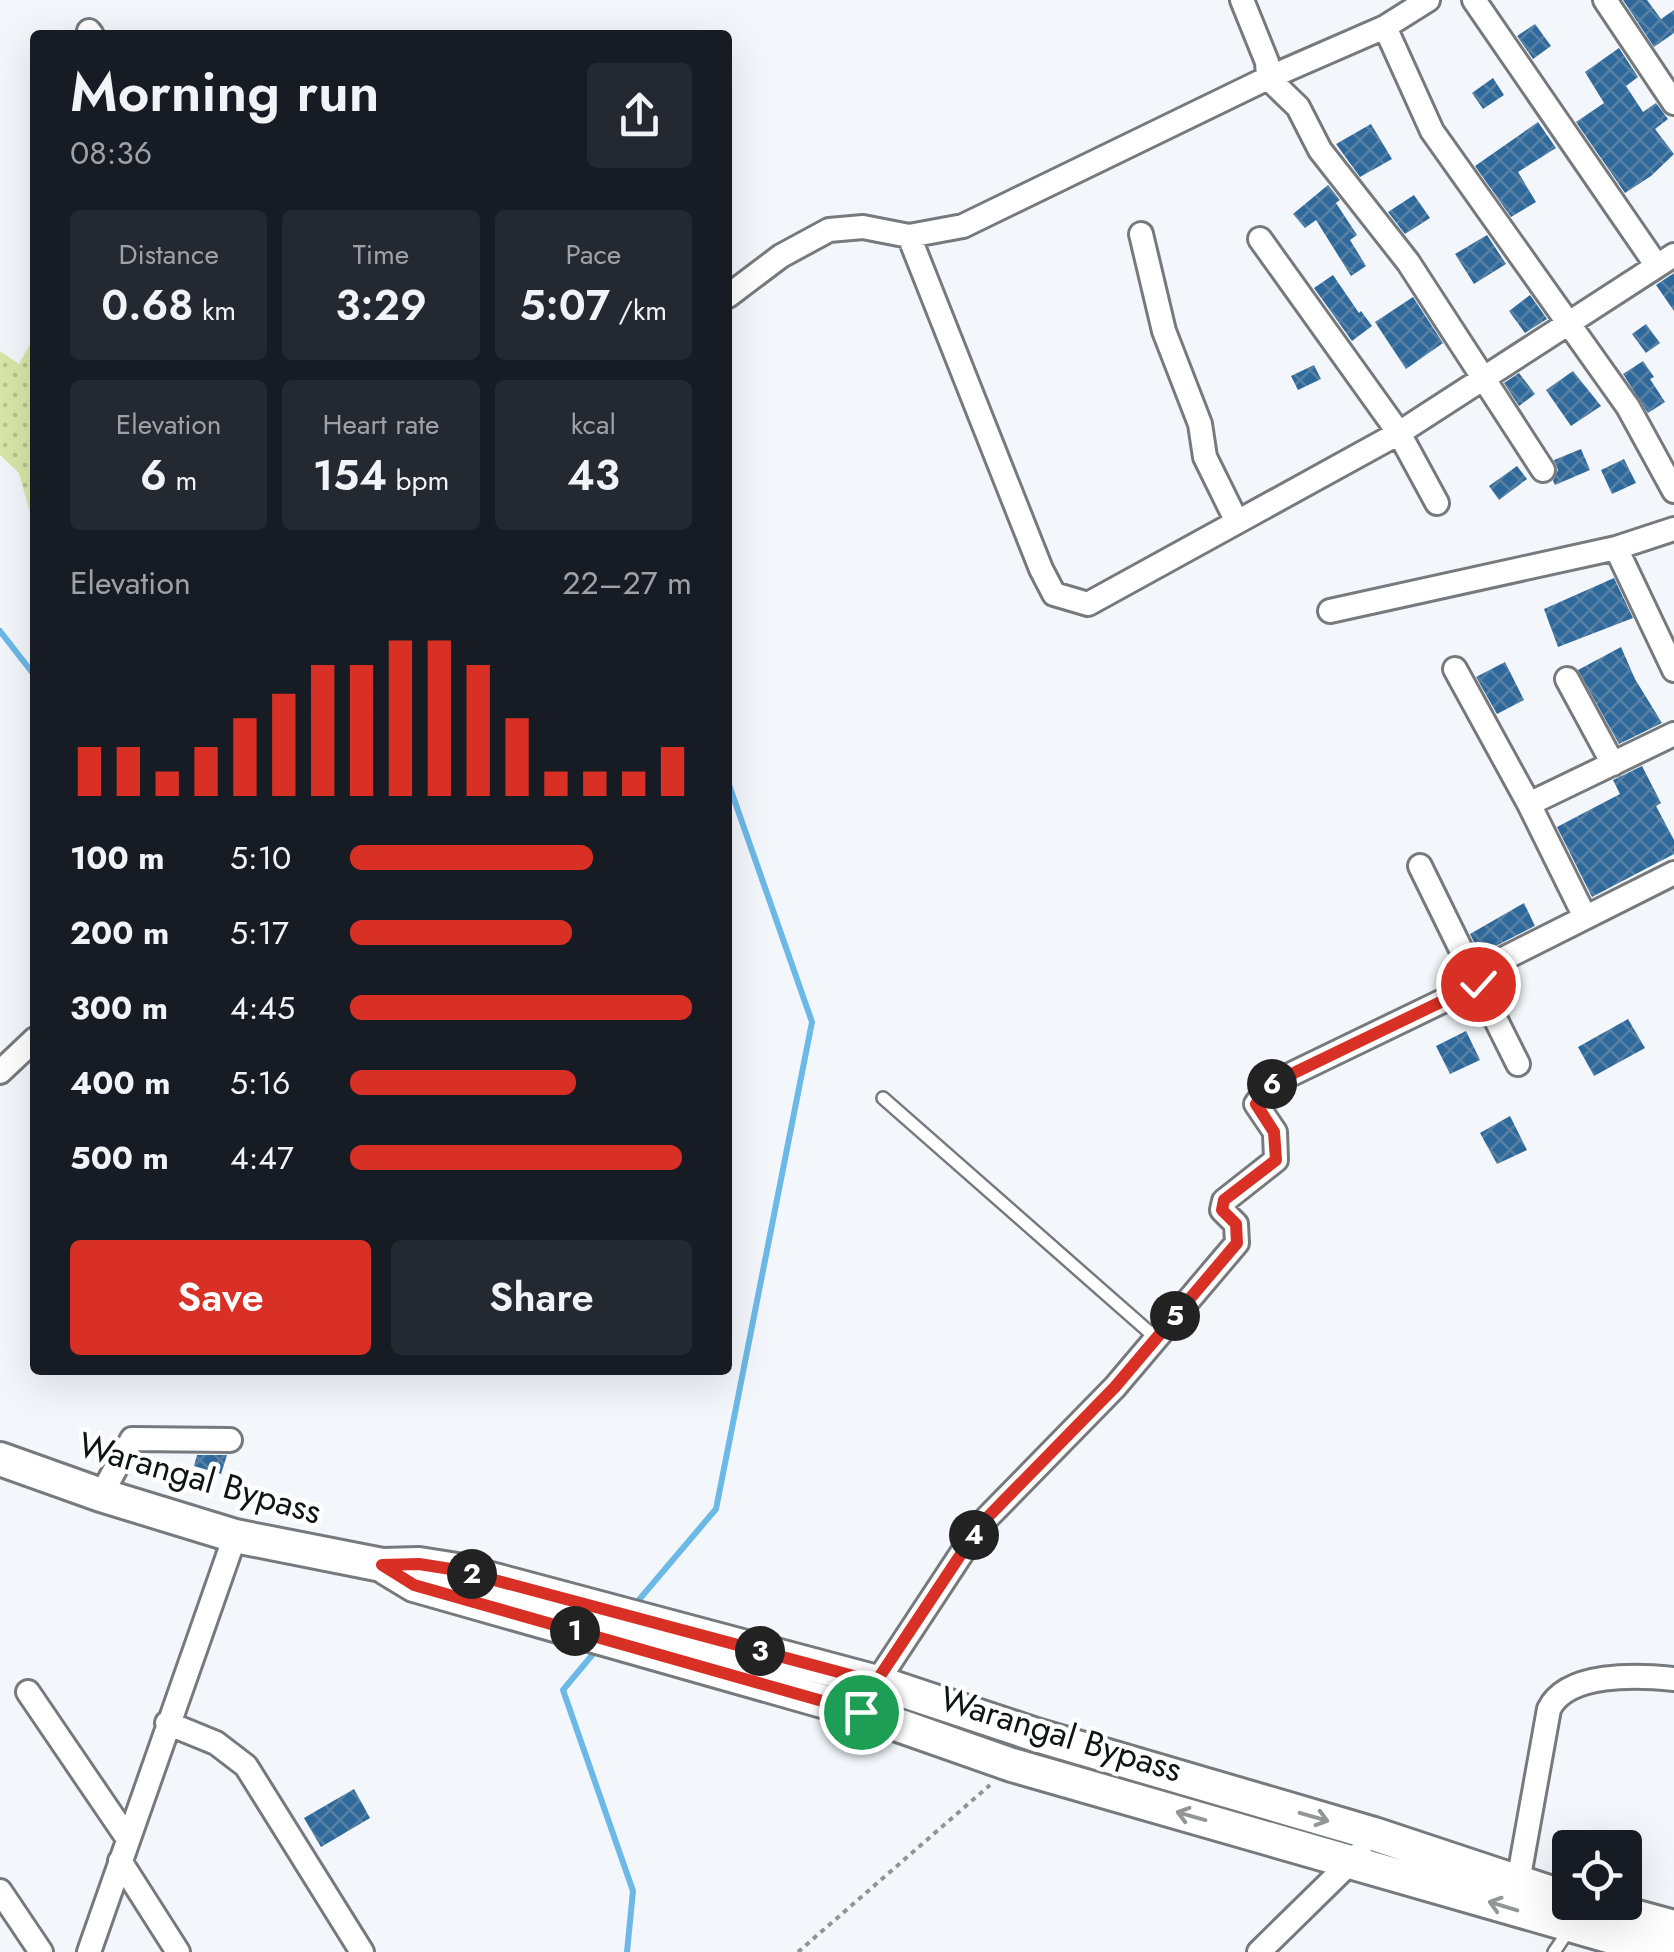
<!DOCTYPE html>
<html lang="en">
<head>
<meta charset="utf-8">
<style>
	body { margin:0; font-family:Jost,sans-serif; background:#242831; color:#f1f3f6; height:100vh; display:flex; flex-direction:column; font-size:38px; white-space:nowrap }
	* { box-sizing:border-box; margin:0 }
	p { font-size:32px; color:#9ea1a6 }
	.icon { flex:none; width:55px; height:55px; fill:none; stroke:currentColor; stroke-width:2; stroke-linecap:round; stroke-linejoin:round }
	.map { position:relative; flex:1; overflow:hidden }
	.drawer { position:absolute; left:30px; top:30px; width:702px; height:1345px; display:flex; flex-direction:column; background:#171b24; border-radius:10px; box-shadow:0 10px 40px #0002 }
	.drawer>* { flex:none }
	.buttons { position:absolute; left:1552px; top:1830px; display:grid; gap:20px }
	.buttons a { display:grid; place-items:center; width:90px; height:90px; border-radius:10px; background:#171b24; box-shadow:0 10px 40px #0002; font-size:50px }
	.pin { position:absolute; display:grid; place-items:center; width:85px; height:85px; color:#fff; margin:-42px; border:5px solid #fff; border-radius:50%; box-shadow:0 2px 10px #0007 }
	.km { position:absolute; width:50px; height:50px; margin:-25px; border-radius:50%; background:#222; color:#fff; font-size:28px; line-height:50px; text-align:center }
	.round { display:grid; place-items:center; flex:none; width:105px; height:105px; border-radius:10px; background:#242831 }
	.summary { display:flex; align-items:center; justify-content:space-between; height:170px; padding:0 40px }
	h1 { font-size:55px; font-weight:600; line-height:75px }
	.metrics { display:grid; grid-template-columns:repeat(3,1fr); gap:15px; height:170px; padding:10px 40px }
	.metrics div { display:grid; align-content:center; border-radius:10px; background:#242831; text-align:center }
	.metrics b { font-size:42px; font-weight:600 }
	.metrics small { font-size:28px; font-weight:400 }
	.metrics p { font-size:28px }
	.chart { height:280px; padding:20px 40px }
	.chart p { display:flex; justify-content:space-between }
	.chart svg { width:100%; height:180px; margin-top:10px; stroke:#d93025; stroke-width:6 }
	.cta { display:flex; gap:20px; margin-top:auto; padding:20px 40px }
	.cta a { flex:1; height:115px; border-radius:10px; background:#d93025; color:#fff; font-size:40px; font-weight:600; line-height:115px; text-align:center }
	.cta a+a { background:#242831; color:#f1f3f6 }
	ul { padding:0 40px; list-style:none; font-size:32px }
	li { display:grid; grid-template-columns:160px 120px 1fr; align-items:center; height:75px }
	li i { height:25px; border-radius:12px; background:#d93025 }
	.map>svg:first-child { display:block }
	.grass { fill:url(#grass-dots) }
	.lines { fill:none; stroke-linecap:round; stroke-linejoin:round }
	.stream { stroke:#6cb8e6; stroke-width:6 }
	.building { fill:url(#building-cross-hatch) }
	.service-casing { stroke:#767a7d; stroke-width:16 }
	.minor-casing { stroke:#767a7d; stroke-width:28 }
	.secondary-casing { stroke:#767a7d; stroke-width:38 }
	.path { stroke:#919497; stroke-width:4; stroke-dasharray:5 5; stroke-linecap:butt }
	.service { stroke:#fff; stroke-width:11 }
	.minor { stroke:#fff; stroke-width:22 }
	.secondary { stroke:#fff; stroke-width:32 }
	.oneway { stroke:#949595 }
	.route-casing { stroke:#fff; stroke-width:20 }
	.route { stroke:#d93025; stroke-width:12 }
	.labels { text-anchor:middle; stroke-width:9; stroke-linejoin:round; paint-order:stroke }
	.street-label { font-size:35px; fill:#111314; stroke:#fff }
</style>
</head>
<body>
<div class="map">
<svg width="1674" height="1952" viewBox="0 0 1674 1952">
	<defs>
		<pattern id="grass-dots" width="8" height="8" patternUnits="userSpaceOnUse" patternTransform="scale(2.5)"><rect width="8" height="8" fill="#d8e7a8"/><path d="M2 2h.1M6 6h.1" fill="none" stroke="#b8c590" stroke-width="1.8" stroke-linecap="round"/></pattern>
		<pattern id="building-cross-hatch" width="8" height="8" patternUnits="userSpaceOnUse" patternTransform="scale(2.5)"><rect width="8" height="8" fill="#2f699b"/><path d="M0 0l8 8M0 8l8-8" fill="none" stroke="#5881a4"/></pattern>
	</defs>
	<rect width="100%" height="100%" fill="#f3f7fb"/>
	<path class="grass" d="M 35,335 L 35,531 L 19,473 L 0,455 L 0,351 L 19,364 Z"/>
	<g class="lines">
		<path class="stream" d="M 0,631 L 35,676
			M 632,1608 L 716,1509 L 812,1022 L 728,782
			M 598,1648 L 563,1690 L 633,1891 L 627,1952"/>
	</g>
	<path class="building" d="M 1623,0 L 1647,0 L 1661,19 L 1674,10 L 1674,33 L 1654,47 Z
		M 1535,24 L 1551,46 L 1533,59 L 1517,36 Z
		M 1619,48 L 1638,77 L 1626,86 L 1643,112 L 1656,103 L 1668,119 L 1655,129 L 1674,154 L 1651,176 L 1625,193 L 1576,122 L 1604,103 L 1585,72 Z
		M 1493,78 L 1504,95 L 1483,109 L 1472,93 Z
		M 1538,122 L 1556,148 L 1518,172 L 1536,202 L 1511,217 L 1475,166 Z
		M 1371,124 L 1392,159 L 1360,177 L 1336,144 Z
		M 1328,185 L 1340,200 L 1336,203 L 1357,235 L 1350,240 L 1366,266 L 1351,276 L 1316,220 L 1305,228 L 1293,214 Z
		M 1414,195 L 1430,218 L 1405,234 L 1388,212 Z
		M 1487,235 L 1506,264 L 1474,284 L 1455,254 Z
		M 1674,273 L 1674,311 L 1656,285 Z
		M 1333,275 L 1359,313 L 1361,311 L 1372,326 L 1352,341 L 1314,288 Z
		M 1530,295 L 1547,319 L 1525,333 L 1509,311 Z
		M 1413,297 L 1443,343 L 1406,369 L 1375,322 Z
		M 1646,324 L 1660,343 L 1646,353 L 1632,334 Z
		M 1643,361 L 1654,377 L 1650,379 L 1665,402 L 1648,413 L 1623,374 Z
		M 1314,365 L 1321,379 L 1298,390 L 1291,376 Z
		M 1573,371 L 1601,406 L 1571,426 L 1546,390 Z
		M 1519,373 L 1535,394 L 1519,406 L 1504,383 Z
		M 1581,449 L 1590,470 L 1555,485 L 1553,481 L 1558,470 L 1554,460 Z
		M 1624,459 L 1636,483 L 1612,494 L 1601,470 Z
		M 1517,466 L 1527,479 L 1499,500 L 1489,486 Z
		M 1614,578 L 1633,618 L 1558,647 L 1544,609 Z
		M 1621,647 L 1635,679 L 1662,723 L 1619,744 L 1578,670 Z
		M 1505,662 L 1524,700 L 1497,714 L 1476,677 Z
		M 1642,766 L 1661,803 L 1656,806 L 1674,840 L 1674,854 L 1592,897 L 1557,827 L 1620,794 L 1613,780 Z
		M 1524,903 L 1535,926 L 1480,954 L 1470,934 Z
		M 1628,1019 L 1645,1048 L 1594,1076 L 1578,1047 Z
		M 1466,1031 L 1480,1060 L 1450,1074 L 1436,1046 Z
		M 1510,1116 L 1527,1150 L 1497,1164 L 1480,1133 Z
		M 197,1455 L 227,1455 L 221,1474 L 194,1466 Z
		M 354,1789 L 370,1818 L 321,1847 L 304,1818 Z"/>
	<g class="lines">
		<g class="service-casing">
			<path id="service" d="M 883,1098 L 1156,1338
				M 1554,1952 L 1569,1930"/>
		</g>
		<g class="minor-casing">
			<path id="minor" d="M 1242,0 L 1267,62 L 1268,78 L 1298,107 L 1320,150 L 1408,262 L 1543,470
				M 1474,0 L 1657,266
				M 1605,0 L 1674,103
				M 1385,27 L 1432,131 L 1628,407 L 1674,491
				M 89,31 L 92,35
				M 1141,234 L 1164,331 L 1200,424 L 1205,457 L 1237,522
				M 909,236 L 1041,569 L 1054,594 L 1088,604 L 1399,433 L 1674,255
				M 1260,239 L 1399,433 L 1437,503
				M 728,296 L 781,256 L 829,230 L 863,227 L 909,236 L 963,226 L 1268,78 L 1385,27 L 1428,0
				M 1616,548 L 1674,670
				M 1330,611 L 1616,548 L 1674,529
				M 1455,669 L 1529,804
				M 1567,679 L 1613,764
				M 1420,866 L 1473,974 L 1674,873
				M 1585,917 L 1529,804 L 1674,734
				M 1473,974 L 1518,1064
				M 0,1072 L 35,1039
				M 101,1495 L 132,1439 L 230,1440
				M 877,1682 L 981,1524 L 1115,1387 L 1237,1243 L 1236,1224 L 1222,1210 L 1224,1201 L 1276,1160 L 1275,1132 L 1256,1104 L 1271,1084 L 1478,984
				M 28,1692 L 128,1839
				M 167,1723 L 216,1743 L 246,1766 L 362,1952
				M 120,1861 L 178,1952
				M 1518,1882 L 1549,1709 C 1567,1672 1637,1675 1674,1679
				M 0,1891 L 41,1952
				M 89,1952 L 235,1536
				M 1259,1952 L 1360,1853"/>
		</g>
		<g class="secondary-casing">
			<path id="secondary" d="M 0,1459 L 101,1495 L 235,1536 L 382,1565 L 419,1564 L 457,1570 L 877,1682 L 1036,1735 L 1374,1834 L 1570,1899
				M 386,1568 L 414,1585 L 861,1712 L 1012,1765 L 1664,1952
				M 1582,1902 L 1674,1927"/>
		</g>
		<path class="path" d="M 798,1952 L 990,1785"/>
		<use href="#service" class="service"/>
		<use href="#minor" class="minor"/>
		<use href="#secondary" class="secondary"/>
	</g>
	<defs><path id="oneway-shaft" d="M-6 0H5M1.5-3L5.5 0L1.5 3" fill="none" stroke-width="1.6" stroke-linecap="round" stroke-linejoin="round" transform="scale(2.5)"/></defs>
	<g class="oneway">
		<use href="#oneway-shaft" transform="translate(1191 1816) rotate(-164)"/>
		<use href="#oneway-shaft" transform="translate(1314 1817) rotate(16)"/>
		<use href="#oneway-shaft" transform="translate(1503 1906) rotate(-163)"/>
	</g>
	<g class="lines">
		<g class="route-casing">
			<path id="route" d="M 861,1712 L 414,1585 L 382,1565 L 419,1564 L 457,1570 L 876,1682 L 981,1524 L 1115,1387 L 1237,1243 L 1236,1224 L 1222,1210 L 1224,1200 L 1276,1160 L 1274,1132 L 1256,1104 L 1271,1084 L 1478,984"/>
		</g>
		<use href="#route" class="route"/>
	</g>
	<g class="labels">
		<g class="street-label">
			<text transform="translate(200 1478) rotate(16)" y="12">Warangal Bypass</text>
			<text transform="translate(1061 1734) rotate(17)" y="12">Warangal Bypass</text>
		</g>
	</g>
</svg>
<div class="buttons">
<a><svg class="icon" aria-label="locate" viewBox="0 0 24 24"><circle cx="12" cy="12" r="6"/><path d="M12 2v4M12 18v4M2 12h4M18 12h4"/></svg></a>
</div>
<div class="pin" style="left:861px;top:1712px;background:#1e9e55"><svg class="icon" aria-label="arrive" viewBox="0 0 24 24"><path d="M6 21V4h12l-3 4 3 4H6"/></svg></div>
<div class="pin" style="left:1478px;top:984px;background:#d93025"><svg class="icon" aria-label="check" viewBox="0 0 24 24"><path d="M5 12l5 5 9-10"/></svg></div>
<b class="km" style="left:575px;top:1631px">1</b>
<b class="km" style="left:472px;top:1574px">2</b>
<b class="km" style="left:760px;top:1651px">3</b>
<b class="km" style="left:974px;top:1535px">4</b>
<b class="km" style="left:1175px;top:1316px">5</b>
<b class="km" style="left:1272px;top:1084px">6</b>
<section class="drawer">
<div class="summary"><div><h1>Morning run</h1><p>08:36</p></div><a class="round"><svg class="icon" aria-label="share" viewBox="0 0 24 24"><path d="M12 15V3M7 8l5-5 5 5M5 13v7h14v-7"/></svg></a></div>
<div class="metrics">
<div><p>Distance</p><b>0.68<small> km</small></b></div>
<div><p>Time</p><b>3:29</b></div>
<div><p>Pace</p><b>5:07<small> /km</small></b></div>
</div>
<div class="metrics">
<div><p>Elevation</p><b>6<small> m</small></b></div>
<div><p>Heart rate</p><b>154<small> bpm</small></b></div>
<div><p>kcal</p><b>43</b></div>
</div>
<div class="chart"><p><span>Elevation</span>22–27 m</p>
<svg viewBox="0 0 160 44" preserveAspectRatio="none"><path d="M5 44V32M15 44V32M25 44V38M35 44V32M45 44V25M55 44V19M65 44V12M75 44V12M85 44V6M95 44V6M105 44V12M115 44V25M125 44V38M135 44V38M145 44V38M155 44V32"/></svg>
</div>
<ul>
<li><b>100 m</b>5:10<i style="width:71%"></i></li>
<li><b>200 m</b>5:17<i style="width:65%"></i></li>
<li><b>300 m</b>4:45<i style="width:100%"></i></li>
<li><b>400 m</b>5:16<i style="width:66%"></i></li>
<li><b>500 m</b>4:47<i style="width:97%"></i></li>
</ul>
<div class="cta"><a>Save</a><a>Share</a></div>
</section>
</div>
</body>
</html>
